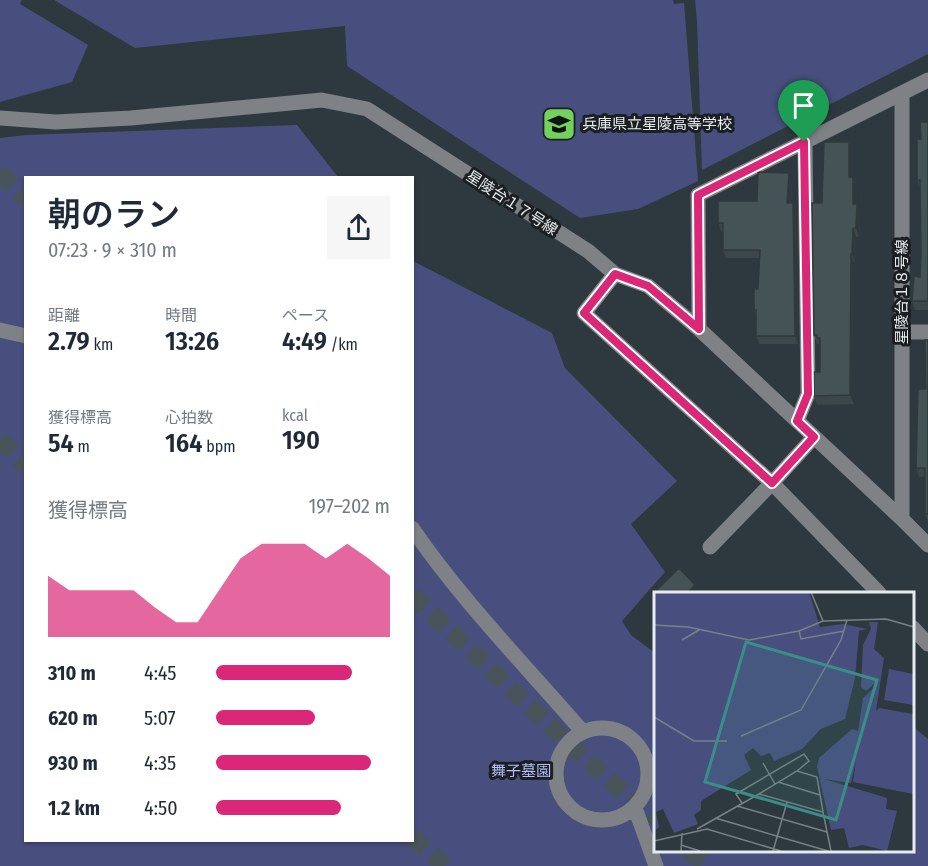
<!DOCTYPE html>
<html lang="ja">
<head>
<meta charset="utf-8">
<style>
	body { margin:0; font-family:"Fira Sans Condensed","Noto Sans JP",sans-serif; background:#f6f6f7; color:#1f2937; height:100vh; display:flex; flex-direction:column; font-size:22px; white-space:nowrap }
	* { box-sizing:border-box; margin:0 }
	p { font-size:20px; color:#747a83 }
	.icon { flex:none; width:33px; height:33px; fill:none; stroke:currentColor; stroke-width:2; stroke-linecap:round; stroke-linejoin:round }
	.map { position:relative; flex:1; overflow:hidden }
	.sheet { position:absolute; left:24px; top:176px; width:390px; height:666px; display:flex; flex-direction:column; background:#fff; border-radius:0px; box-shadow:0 2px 4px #0004 }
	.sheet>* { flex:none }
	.pin { position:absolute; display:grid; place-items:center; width:51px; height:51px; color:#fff; margin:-62px -26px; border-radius:50% 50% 50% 0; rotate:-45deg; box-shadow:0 0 6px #0007 }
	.pin .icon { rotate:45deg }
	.round { display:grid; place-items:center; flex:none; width:63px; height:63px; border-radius:0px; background:#f6f6f7 }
	.head { display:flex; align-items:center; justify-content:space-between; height:102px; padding:0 24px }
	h1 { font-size:33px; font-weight:600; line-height:45px }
	.metrics { display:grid; grid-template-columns:repeat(3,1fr); gap:9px; height:102px; padding:6px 24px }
	.metrics div { display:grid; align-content:center }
	.metrics b { font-size:26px; font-weight:600 }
	.metrics small { font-size:16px; font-weight:400 }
	.metrics p { font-size:16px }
	.chart { height:168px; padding:12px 24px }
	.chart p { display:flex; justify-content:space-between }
	.chart svg { width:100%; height:108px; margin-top:6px; fill:#db2777; opacity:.7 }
	ul { padding:0 24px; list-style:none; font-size:20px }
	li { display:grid; grid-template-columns:96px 72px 1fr; align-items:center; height:45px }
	li i { height:15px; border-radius:8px; background:#db2777 }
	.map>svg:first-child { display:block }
	.green { fill:#484f7e }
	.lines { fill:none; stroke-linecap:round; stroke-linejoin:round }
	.highway-tunnel { stroke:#49545a; stroke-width:18; stroke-dasharray:18 9; stroke-linecap:butt }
	.minor { stroke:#7e8186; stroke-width:15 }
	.wall { fill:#3b474b }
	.shaded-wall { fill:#303a3d }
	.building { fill:#455357; stroke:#303a3d; stroke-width:1.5 }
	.route-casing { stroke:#fff; stroke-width:12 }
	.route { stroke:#db2777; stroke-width:8 }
	.labels { text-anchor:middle; stroke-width:6; stroke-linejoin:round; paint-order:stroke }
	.poi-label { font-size:15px; fill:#e5ecf0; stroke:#1b1f22; text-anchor:start }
	.street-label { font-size:15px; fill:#e5ecf0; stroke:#1b1f22 }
	.park-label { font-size:15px; fill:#b3befe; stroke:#1b1f22 }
	.inset-road { fill:none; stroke:#778186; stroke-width:1.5 }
	.view { fill:#3a8e88; fill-opacity:0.15; stroke:#3a8e88; stroke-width:3 }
	.inset-edge { fill:none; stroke:#e5ecf0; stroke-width:3 }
</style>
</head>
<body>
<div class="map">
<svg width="928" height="866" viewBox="0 0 928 866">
	<rect width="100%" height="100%" fill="#2e393f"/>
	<path class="green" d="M 0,0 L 22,0 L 20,4 L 88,45 L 72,82 L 0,102 Z
		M 54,0 L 673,0 L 674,4 L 684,3 L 698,181 L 638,209 L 580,218 L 347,66 L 345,26 L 135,48 Z
		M 695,0 L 928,0 L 928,54 L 702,170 L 697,21 Z
		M 297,125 L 338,177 L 26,177 L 26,840 L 412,840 L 413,261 L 552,333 L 565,368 L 677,481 L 631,524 L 665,572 L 622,621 L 631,635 L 655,653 L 655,850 L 912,850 L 912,726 L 928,739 L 928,866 L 0,866 L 0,138 L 26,135 Z"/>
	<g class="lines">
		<path class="highway-tunnel" d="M 0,172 L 26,199
			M 0,439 L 26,466
			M 412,595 L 580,754 L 655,820
			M 412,837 L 445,866
			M 689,850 L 708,866"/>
		<path class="minor" d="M 0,118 L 56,122 L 131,118 L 322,100 L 367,109 L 588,251 L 615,274 L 648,286 L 699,329 L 902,519 L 928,545
			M 615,274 L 584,313 L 772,483 L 879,593
			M 699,329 L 698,195 L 902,93
			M 0,330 L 26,336
			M 901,332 L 928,332
			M 797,421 L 808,394 L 805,142
			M 902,519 L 902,93 L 928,80
			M 412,528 C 462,601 525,665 583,732
			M 710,547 L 772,483 L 814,437
			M 912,627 L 928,644
			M556 774a46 46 0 1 1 92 0a46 46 0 1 1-92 0Z
			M 635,808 L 656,866"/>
	</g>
	<path class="wall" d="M 928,122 L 928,310 L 915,310 L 912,301 L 920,277 L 921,254 L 920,188 L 917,180 L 921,139 Z
		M 849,142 L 852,151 L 852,177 L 853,177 L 857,186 L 856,204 L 860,213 L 859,237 L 856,237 L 855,262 L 854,262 L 854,404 L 817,405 L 814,396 L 820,372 L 820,346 L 819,344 L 817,344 L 814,335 L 822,203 Z
		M 792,181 L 791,203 L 793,203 L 796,211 L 798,344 L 759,344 L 756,336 L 756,317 L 754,310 L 758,289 L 759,258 L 726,258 L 723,250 L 723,231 L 721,231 L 718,223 Z
		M 928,340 L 928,522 L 925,514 L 925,477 L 919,477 L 916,468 L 926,389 Z"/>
	<path class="shaded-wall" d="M 849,142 L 852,151 L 852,186 L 849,177 Z
		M 789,173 L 792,181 L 790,211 L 787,203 Z
		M 853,177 L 857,186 L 856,213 L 853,204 Z
		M 793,203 L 796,211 L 798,344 L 795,336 Z
		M 857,204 L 860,213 L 859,237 L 856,228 Z
		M 853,228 L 856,237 L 855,262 L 852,254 Z
		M 851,254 L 854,262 L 854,404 L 850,395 Z
		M 695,585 L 698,593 L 687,593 Z"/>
	<path class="building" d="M 920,122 L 928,122 L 928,301 L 912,301 L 914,276 L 920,277 L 921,254 L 920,180 L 917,180 L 917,139 L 921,139 Z
		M 824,142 L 849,142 L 849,177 L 853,177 L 853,204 L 857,204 L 856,228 L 853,228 L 852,254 L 851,254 L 850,395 L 814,396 L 814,372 L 820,372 L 820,338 L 817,338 L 817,335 L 814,335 L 812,203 L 822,203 Z
		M 758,172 L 789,173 L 787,203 L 793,203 L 795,336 L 756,336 L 756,310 L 754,310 L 754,289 L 758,289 L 760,250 L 723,250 L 723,223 L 718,223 L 718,201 L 757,201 Z
		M 925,340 L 928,340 L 928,514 L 925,514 L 925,468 L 916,468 L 918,389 L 926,389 Z
		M 679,568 L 695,585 L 687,593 L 655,593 L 655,599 L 652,595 Z"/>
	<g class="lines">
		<g class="route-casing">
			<path id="route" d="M 804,142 L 808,394 L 797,421 L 814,437 L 772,483 L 584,313 L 615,274 L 648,286 L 699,329 L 698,195 Z"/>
		</g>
		<use href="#route" class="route"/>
	</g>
	<defs>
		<g id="school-square" transform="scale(1.725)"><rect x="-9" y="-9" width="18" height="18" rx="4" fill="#72d25d" stroke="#1b1f22"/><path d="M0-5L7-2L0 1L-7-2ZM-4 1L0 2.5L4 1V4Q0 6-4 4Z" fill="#111"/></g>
	</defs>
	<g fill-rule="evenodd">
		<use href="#school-square" x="559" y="124"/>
	</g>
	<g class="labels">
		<g class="poi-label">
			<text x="582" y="129">兵庫県立星陵高等学校</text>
		</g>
		<g class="street-label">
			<text transform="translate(512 203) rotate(33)" y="5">星陵台１７号線</text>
			<text transform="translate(902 292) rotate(-90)" y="5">星陵台１８号線</text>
		</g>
		<g class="park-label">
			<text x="521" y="776">舞子墓園</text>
		</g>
	</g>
	<g transform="translate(654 592)">
		<rect width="260" height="260" fill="#2e393f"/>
		<path d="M 0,0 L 155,0 L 166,35 L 189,32 L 213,37 L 205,39 L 201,86 L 191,127 L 167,137 L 148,157 L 120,169 L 116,161 L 107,164 L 99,156 L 90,163 L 97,178 L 47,209 L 47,218 L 40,223 L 44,232 L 20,241 L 9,217 L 2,220 L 5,235 L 0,239 ZM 215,30 L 224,30 L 220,57 L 230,66 L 222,119 L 225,116 L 259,122 L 259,202 L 199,190 L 202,169 L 197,191 L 170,187 L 233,206 L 232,217 L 243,219 L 233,259 L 209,253 L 195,256 L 190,236 L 177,238 L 163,175 L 165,166 L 198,137 L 204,139 L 209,106 L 223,93 L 221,91 L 212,99 L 207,95 L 209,53 L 217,37 ZM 235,77 L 259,82 L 259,113 L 230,108 Z" fill="#484f7e"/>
		<path class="inset-road" d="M 157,0 L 169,29M 169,29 L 232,27 L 260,35M 0,33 L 34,35 L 95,48 L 145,39 L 169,29M 145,39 L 147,47 L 190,39M 28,48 L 45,38M 0,125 L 40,149 L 73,149M 87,144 L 147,118 L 187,48 L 193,28M 109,171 L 121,192M 143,179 L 163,185 L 169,220M 124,190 L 166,203M 105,202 L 169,220 L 177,259M 83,214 L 173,240M 61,226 L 174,259M 43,237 L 105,202 L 143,179 L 155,169 L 150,162 L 82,202 L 88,211M 0,249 L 53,237 L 127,259M 27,253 L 46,259M 27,259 L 28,241M 119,259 L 133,210"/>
		<path class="view" d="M 92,50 L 223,88 L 182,228 L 51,190 Z"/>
		<rect width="260" height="260" class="inset-edge"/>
	</g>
</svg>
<div class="pin" style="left:804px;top:142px;background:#1e9e55"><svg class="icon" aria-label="arrive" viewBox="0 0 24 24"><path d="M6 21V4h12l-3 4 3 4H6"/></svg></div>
<section class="sheet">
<div class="head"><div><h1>朝のラン</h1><p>07:23 · 9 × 310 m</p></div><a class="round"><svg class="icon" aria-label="share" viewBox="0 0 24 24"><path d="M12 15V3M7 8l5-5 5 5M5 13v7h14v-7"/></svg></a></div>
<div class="metrics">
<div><p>距離</p><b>2.79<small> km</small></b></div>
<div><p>時間</p><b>13:26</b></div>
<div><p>ペース</p><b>4:49<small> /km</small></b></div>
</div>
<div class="metrics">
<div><p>獲得標高</p><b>54<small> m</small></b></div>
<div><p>心拍数</p><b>164<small> bpm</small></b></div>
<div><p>kcal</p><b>190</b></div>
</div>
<div class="chart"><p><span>獲得標高</span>197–202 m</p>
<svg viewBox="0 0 160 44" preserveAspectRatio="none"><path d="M0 44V19L10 25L20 25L30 25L40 25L50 32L60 38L70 38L80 25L90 12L100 6L110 6L120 6L130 12L140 6L150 12L160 19V44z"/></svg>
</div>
<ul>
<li><b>310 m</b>4:45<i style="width:78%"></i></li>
<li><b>620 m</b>5:07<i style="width:57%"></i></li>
<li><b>930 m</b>4:35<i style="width:89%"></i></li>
<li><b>1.2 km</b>4:50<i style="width:72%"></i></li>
</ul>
</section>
</div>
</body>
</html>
